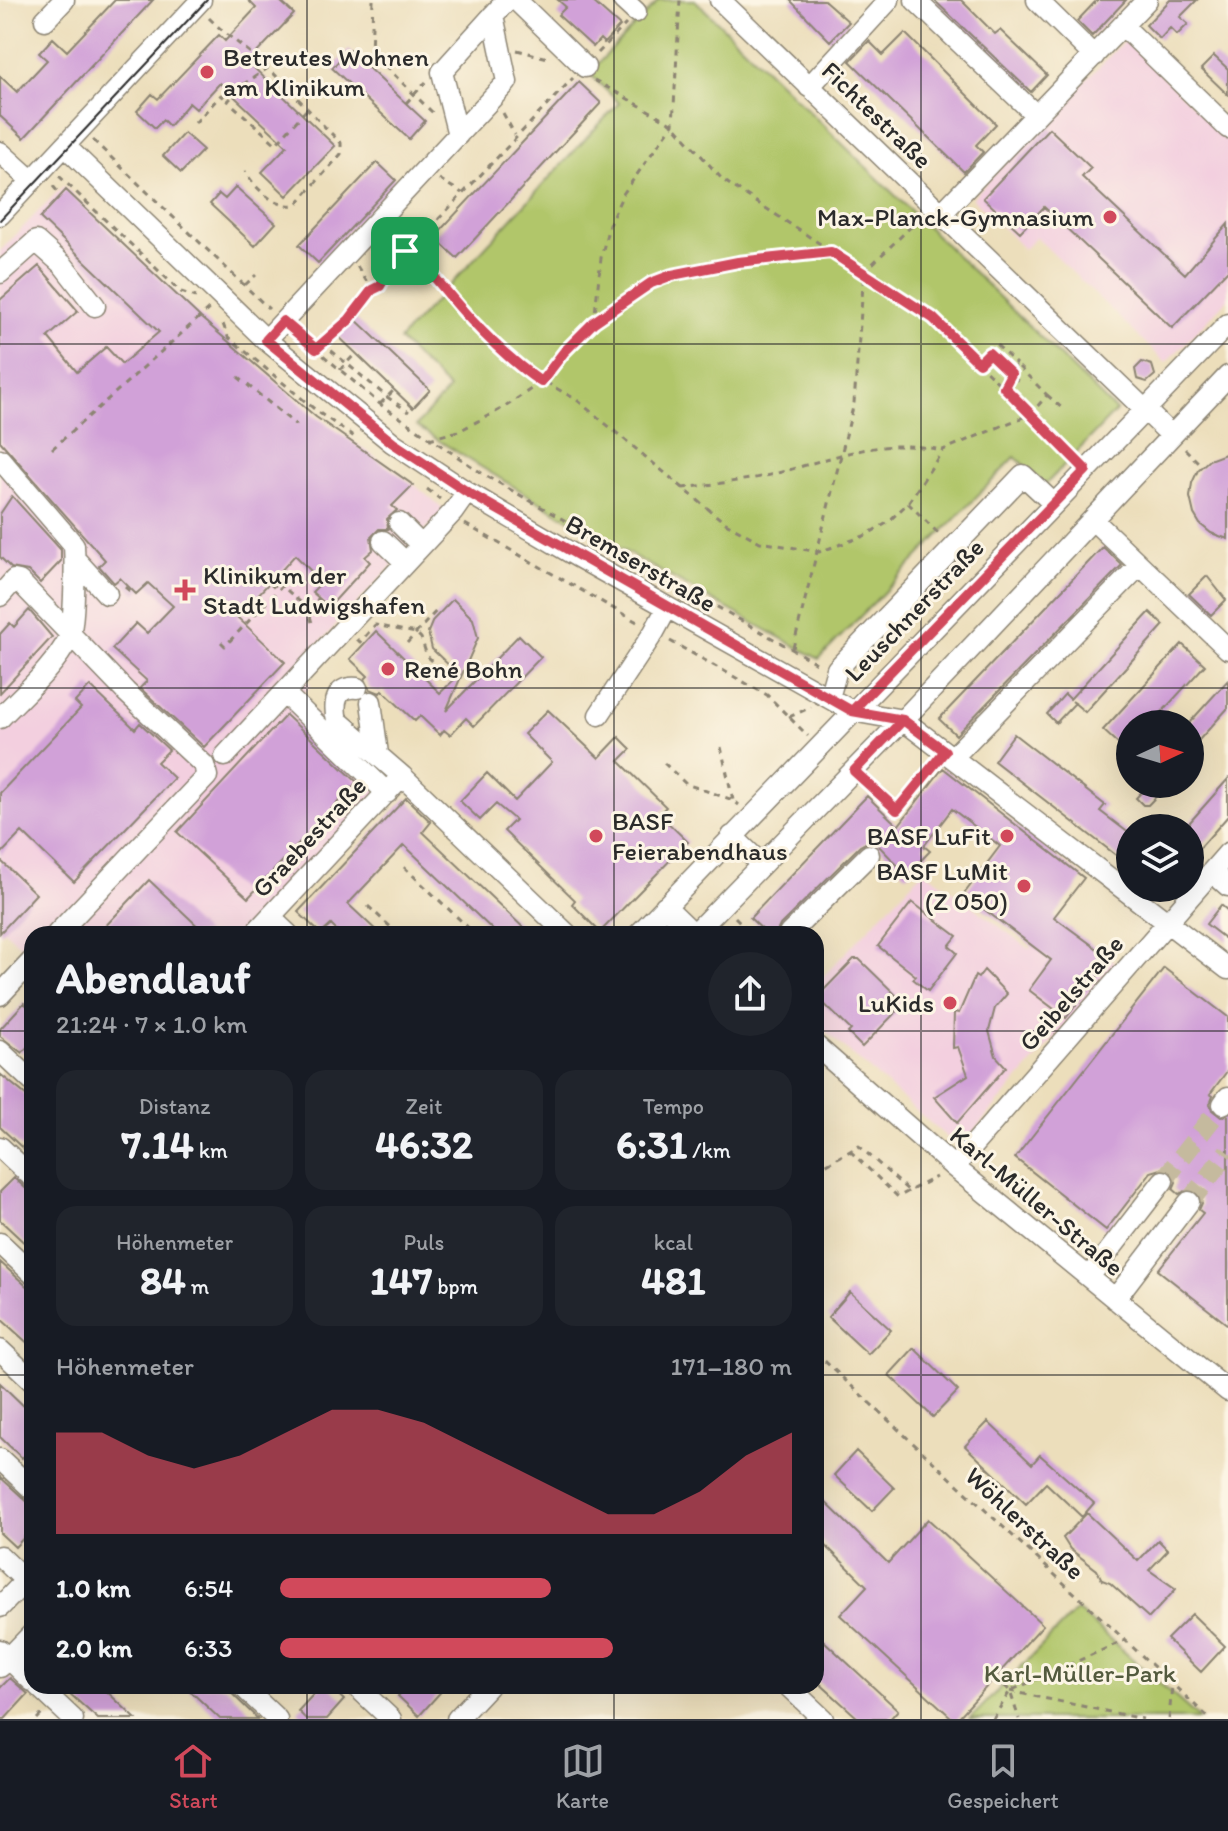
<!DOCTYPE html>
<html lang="de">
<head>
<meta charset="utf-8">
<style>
	body { margin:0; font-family:Itim,sans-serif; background:#20242c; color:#f1f3f6; height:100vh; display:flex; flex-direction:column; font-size:30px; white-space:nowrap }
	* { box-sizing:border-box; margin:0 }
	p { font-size:26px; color:#9ea1a6 }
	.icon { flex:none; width:44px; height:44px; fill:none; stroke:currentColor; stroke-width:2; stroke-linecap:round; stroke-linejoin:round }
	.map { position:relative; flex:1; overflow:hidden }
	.drawer { position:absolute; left:24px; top:926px; width:800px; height:768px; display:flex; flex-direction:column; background:#171b24; border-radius:24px; box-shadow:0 8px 32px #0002 }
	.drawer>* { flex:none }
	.needle { width:52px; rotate:86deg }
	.controls { position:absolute; left:1116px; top:710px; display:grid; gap:16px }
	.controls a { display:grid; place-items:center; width:88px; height:88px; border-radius:50%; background:#171b24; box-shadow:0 8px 32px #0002; font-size:40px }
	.pin { position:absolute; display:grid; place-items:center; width:68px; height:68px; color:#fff; margin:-34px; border-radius:16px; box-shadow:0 4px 12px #0006 }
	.round { display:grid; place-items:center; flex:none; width:84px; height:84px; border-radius:42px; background:#20242c }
	.summary { display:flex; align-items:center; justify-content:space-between; height:136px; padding:0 32px }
	h1 { font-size:44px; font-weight:800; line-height:60px }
	.figures { display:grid; grid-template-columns:repeat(3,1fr); gap:12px; height:136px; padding:8px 32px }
	.figures div { display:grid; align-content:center; border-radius:20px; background:#20242c; text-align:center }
	.figures b { font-size:40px; font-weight:800 }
	.figures small { font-size:22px; font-weight:400 }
	.figures p { font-size:22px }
	.chart { height:224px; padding:16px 32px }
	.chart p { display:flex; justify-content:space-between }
	.chart svg { width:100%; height:144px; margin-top:8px; fill:#d1495b; opacity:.7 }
	ul { padding:0 32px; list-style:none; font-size:26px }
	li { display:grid; grid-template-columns:128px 96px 1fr; align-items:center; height:60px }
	li i { height:20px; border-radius:10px; background:#d1495b }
	.dock { display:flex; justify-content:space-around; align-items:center; height:112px; border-top:2px solid #363941; background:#171b24; font-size:22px; color:#9ea1a6 }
	.dock a { display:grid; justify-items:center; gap:4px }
	.dock .current { color:#d1495b }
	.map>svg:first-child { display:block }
	.built { fill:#f3cfdf }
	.green { fill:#b1c66b; stroke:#6e784b; stroke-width:2 }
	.building { fill:#d1a1d8 }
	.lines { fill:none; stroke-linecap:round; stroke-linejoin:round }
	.minor-tunnel { stroke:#c5ba9e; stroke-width:20; stroke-dasharray:20 10; stroke-linecap:butt }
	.minor-casing { stroke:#8c8473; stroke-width:23 }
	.path { stroke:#8c8473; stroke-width:3; stroke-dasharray:6 6; stroke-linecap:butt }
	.minor { stroke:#fff; stroke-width:20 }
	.tram { stroke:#2b2b2b; stroke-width:2 }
	.route-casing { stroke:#fff; stroke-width:16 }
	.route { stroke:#d1495b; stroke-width:10 }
	.grid { fill:none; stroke:#2b2b2b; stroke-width:2; stroke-opacity:0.55 }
	.poi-dot { fill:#d1495b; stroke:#fcf5e5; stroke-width:3 }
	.labels { text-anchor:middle; stroke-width:6; stroke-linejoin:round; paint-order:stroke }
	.poi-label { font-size:26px; fill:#2b2b2b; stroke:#fcf5e5; text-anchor:start }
	.street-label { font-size:26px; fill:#2b2b2b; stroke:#fcf5e5 }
	.park-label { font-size:26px; fill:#535a3e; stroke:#fcf5e5 }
</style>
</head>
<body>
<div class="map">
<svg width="1228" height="1719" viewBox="0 0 1228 1719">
	<rect width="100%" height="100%" fill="#fcf5e5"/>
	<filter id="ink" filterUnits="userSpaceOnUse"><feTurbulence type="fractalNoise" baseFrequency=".0125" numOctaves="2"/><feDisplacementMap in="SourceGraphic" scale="16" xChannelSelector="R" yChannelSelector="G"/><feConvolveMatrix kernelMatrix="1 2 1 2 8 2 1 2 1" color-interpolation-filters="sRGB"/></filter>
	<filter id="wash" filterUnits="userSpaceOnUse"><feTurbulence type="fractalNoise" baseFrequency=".006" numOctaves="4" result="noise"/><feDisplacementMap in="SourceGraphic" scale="32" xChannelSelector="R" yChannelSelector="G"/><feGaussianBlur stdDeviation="1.8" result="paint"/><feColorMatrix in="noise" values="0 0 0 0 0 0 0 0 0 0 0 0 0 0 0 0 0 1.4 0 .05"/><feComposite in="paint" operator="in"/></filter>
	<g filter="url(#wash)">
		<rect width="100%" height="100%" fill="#ecdebb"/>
		<path class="built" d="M 1125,40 L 1228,140 L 1228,299 L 1166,363 L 1036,237 L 1024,249 L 972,198 Z
			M 63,186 L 219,333 L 316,415 L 416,486 L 444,510 L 295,669 L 311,685 L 301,696 L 308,707 L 388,784 L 244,934 L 32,934 L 32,957 L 4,930 L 0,934 L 0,251 Z
			M 924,870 L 1030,949 L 1054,917 L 1118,965 L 959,1148 L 816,1023 L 816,984 Z"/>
		<path class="green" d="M 659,0 L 695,0 L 1116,411 L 1045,485 L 1015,457 L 819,659 C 683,584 546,510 416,426 L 449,389 L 399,340 L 619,103 L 589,73 Z
			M 1077,1610 L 1200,1719 L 970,1719 Z"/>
		<g id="blocks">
			<path class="building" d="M 115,0 L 153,0 L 24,138 L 0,116 L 0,76 L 17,92 L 47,60 L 39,53 L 53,38 L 67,51 Z
				M 248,0 L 279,0 L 294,14 L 248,62 L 335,146 L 287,196 L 262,172 L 287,146 L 220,83 L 196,109 L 189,103 L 169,126 L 163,120 L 155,128 L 137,111 L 152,94 L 158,99 L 219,35 L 225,41 L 256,8 Z
				M 558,0 L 591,0 L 620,26 L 604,43 L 600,39 L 593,47 L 558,15 L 566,7 Z
				M 790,0 L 824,0 L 849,22 L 830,41 Z
				M 934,0 L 961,0 L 995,34 L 1000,30 L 1047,75 L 1031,92 Z
				M 1097,0 L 1126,0 L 1092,36 L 1077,21 Z
				M 1170,0 L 1197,0 L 1180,17 L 1188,24 L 1177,35 L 1170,28 L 1160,39 L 1146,25 Z
				M 905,33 L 996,124 L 976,145 L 983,152 L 964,172 L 850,61 L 869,41 L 883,55 Z
				M 349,50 L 425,121 L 409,139 L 332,68 Z
				M 1214,56 L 1228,69 L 1228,95 L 1201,69 Z
				M 579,82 L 601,103 L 457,258 L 434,237 Z
				M 1049,128 L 1091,168 L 1082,177 L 1185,274 L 1228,224 L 1228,270 L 1172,328 L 1044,207 L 1020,232 L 983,198 Z
				M 184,133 L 203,150 L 181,173 L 163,156 Z
				M 377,162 L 396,180 L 318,263 L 299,245 Z
				M 236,187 L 276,223 L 255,246 L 210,204 L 219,194 L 225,199 Z
				M 66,190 L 201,318 L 316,417 L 413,485 L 392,506 L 397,510 L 387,519 L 388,529 L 379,529 L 371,537 L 373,550 L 365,557 L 370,562 L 329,607 L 312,592 L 322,582 L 295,555 L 278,574 L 282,577 L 278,582 L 273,587 L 269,583 L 237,617 L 285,662 L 204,747 L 140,688 L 147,681 L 112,649 L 136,623 L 147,633 L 173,606 L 148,583 L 136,594 L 120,578 L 114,583 L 99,566 L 105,560 L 0,441 L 0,300 L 39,266 L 78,311 L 48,337 L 77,372 L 106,347 L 122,364 L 159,332 L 40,218 Z
				M 353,317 L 430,390 L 413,408 L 336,334 Z
				M 1142,362 L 1152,365 L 1155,375 L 1147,382 L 1137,379 L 1135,369 Z
				M 1228,453 L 1228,539 L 1211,533 L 1200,524 L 1194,514 L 1190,497 L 1192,483 L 1198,470 L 1209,460 Z
				M 12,496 L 61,550 L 61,561 L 40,583 L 28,571 L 11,568 L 0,557 L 0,514 Z
				M 1103,547 L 1122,565 L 956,735 L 939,719 Z
				M 1207,576 L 1226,600 L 1211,615 L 1189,594 Z
				M 453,599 L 473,619 L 478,638 L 446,711 L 519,635 L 541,657 L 474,726 L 466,718 L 450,735 L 444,730 L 440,735 L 420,716 L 415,721 L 382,690 L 380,693 L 370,689 L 365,679 L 368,676 L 350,659 L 376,631 L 440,693 L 459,675 L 432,649 L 428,632 L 433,620 Z
				M 29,610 L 52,637 L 0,693 L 0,634 L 10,623 L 14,627 Z
				M 1150,612 L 1164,625 L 1085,712 L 1072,701 L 1075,703 L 1056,723 L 1047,714 L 1065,694 L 1070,699 Z
				M 1182,644 L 1205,665 L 1151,724 L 1130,724 L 1130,755 L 1103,730 Z
				M 1228,680 L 1228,708 L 1190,750 L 1190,722 Z
				M 90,686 L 135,729 L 140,723 L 169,750 L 157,762 L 174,778 L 74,882 L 22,832 L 0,855 L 0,793 L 81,708 L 75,702 Z
				M 548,710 L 599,758 L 619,737 L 631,749 L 619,761 L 666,807 L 659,814 L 688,842 L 600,932 L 572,904 L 575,900 L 504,831 L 515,820 L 496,804 L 480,820 L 460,801 L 487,773 L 515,801 L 552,762 L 524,734 Z
				M 286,715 L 357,782 L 248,898 L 177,832 Z
				M 1014,734 L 1105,805 L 1100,811 L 1130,834 L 1130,866 L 994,761 Z
				M 943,768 L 1084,878 L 1054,917 L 1111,959 L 1066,1018 L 1029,990 L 1051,960 L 964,894 L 1000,846 L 952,809 L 924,846 L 930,851 L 907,875 L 878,845 L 869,841 L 860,846 L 780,925 L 776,934 L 767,934 L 750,918 L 867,796 L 898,826 Z
				M 1228,779 L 1228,816 L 1190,859 L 1190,822 Z
				M 1149,784 L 1168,784 L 1148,805 L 1143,805 L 1136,798 Z
				M 406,798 L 431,822 L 423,832 L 530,934 L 497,934 L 404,845 L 348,904 L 380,934 L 340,934 L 331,925 L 321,934 L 298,912 Z
				M 0,860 L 36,894 L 0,933 Z
				M 149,880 L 206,934 L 98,934 Z
				M 912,902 L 957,936 L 949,946 L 957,953 L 928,991 L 913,979 L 916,976 L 878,946 Z
				M 1221,905 L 1228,911 L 1228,941 L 1206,924 Z
				M 854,959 L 859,959 L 896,995 L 888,1004 L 896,1012 L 862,1047 L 848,1033 L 851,1030 L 817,997 Z
				M 1164,968 L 1228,1017 L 1228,1070 L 1210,1094 L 1213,1096 L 1210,1104 L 1212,1110 L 1221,1117 L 1228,1116 L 1228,1325 L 1158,1270 L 1203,1213 L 1199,1210 L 1202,1203 L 1197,1192 L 1190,1189 L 1179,1194 L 1173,1189 L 1176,1182 L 1171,1171 L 1164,1168 L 1151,1172 L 1106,1230 L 1015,1158 Z
				M 984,970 L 1007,994 L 995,1008 L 989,1031 L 996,1056 L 1006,1067 L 957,1123 L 934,1097 L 968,1075 L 958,1047 L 953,1048 L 954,1012 L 959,1013 L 975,976 L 978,978 Z
				M 24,1003 L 32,1010 L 32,1042 L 22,1053 L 0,1036 L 0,1029 Z
				M 0,1074 L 32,1100 L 32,1157 L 0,1127 Z
				M 14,1178 L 32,1194 L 32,1250 L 0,1220 L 0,1192 Z
				M 0,1262 L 32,1291 L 32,1347 L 0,1318 Z
				M 850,1292 L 891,1330 L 868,1354 L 828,1317 Z
				M 914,1348 L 958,1391 L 933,1417 L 889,1375 Z
				M 0,1383 L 32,1414 L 32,1448 L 22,1458 L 0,1437 Z
				M 988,1422 L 1032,1464 L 1040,1455 L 1094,1503 L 1082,1517 L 1046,1483 L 1026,1504 L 965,1446 Z
				M 856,1451 L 894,1488 L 872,1511 L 834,1475 Z
				M 0,1477 L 32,1506 L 32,1529 L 15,1547 L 0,1533 Z
				M 816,1493 L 888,1563 L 928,1519 L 1043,1625 L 957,1719 L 953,1719 L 840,1615 L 867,1586 L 816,1536 Z
				M 1087,1513 L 1138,1561 L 1158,1540 L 1168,1550 L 1149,1570 L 1176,1589 L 1149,1618 L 1110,1583 L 1102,1580 L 1097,1570 L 1070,1549 L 1063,1538 Z
				M 1192,1614 L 1225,1646 L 1201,1672 L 1167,1639 Z
				M 824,1641 L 898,1710 L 890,1719 L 859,1719 L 816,1680 L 816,1649 Z
				M 10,1678 L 28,1694 L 5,1719 L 0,1719 L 0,1688 Z
				M 75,1686 L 101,1686 L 136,1719 L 98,1719 L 69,1693 Z
				M 185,1686 L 224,1686 L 258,1719 L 220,1719 Z
				M 321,1686 L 329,1686 L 344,1700 L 327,1719 L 306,1719 L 298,1711 Z
				M 407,1686 L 446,1686 L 419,1716 L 398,1696 Z"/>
		</g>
	</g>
	<g filter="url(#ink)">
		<use href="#blocks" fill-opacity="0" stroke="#8c8473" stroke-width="2"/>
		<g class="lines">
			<path class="minor-tunnel" d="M 1163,1181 L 1223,1104
				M 1189,1202 L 1228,1152"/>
			<g class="minor-casing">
				<path id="minor" d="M 516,0 L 585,67
					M 623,0 L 636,12
					M 720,0 L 1171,435
					M 915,0 L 1036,115
					M 1037,0 L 1094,56
					M 45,20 L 64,0
					M 1123,26 L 1228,128
					M 809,87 L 889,0
					M 458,135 L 442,72 L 507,0
					M 65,146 L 266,340 L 393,443 L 467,492 L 576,556 L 852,711 L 903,720 L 1228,969
					M 0,152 L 32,181
					M 941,214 L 1147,0
					M 0,215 L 201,0
					M 0,273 L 36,241 L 63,265 L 95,306
					M 266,340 L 507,82 L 493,15
					M 0,459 L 74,545 C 75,562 75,623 69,638 C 54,668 23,694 0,718
					M 1094,521 L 1228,649
					M 399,523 L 421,545
					M 383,541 L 405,562
					M 75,559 L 107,594
					M 0,596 L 14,580 L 19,581 L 126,692 L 204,765 L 207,776 L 57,934
					M 357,688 C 336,686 333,703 337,720 L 402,776 L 567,934
					M 284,693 L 387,793
					M 829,698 L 837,669 L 1023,475 L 1053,503
					M 371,702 L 378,754
					M 599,715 L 654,632 L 667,608
					M 225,756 L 453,512 L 467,492
					M 953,757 L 1140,565
					M 732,836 L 761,864
					M 1212,872 L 1228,886
					M 665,906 L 694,934
					M 270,917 L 288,934
					M 254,934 L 402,776
					M 639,934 L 1228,324
					M 694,934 L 903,720 L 1228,376
					M 789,934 L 869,855
					M 0,995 L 32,961
					M 816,1046 L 954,1167 L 1228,1391
					M 0,1051 L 32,1081
					M 1223,1104 L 1228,1097
					M 0,1147 L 32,1177
					M 954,1167 L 1228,853
					M 0,1243 L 32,1273
					M 1089,1277 L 1163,1181
					M 1115,1299 L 1189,1202
					M 0,1350 L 32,1380
					M 0,1459 L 32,1489
					M 0,1556 L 25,1580
					M 0,1607 L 32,1574
					M 0,1650 L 32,1681
					M 0,1667 L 32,1634
					M 38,1686 L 73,1719
					M 242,1686 L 277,1719
					M 356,1686 L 391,1719
					M 788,1686 L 823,1719
					M 457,1719 L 488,1686"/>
			</g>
			<path class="path" d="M 373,0 L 371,52 L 434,114
				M 209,18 C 227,36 247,49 266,66 C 292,91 315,118 341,143 L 341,154 L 297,204 C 277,211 254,187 245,171
				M 517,50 L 548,58
				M 598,53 L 626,24
				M 268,68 L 244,84 L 228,101 L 276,144 L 307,109
				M 369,68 L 378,59
				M 594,80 L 673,124 L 723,180 L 933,318 L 1075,459
				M 406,103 L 426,82
				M 503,113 L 515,135
				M 195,123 L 221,95 L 228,101
				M 93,140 L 269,309
				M 59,176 L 181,292 L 196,297
				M 439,179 L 462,193
				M 53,186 L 61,196
				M 395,230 L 482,333 L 519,367 L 577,400 L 724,522 L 760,542 L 819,552 L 864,536 L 887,523 L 908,503 L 943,450 L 1031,414 L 1047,395 L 1016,364 L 1004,387
				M 357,266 L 372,290
				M 245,285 L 256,275
				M 594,322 L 601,258 L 609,225 L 623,194 L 673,124 L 680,0
				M 223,324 L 228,337 L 318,412 L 356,438
				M 296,332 L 380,404 L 483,474 L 818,664
				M 322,343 L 387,397 L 409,412
				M 997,345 L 1016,364
				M 316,349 L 355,313 L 372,290 L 380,286 L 394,261 L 411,248 L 573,78
				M 979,363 L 989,353 L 1021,384
				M 340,370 L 356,353
				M 238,377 L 296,425
				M 1047,395 L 1063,409
				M 380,404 L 394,390
				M 429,439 L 459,431 L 505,407 L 541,382 L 564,352 L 594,322 L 651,283 L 672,275 L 738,262 L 831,252
				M 52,449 L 210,308
				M 1185,449 L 1198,462
				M 683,488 C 713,484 745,481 774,474 C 836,458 876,437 942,450
				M 427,489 L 440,499
				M 908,503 L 942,537
				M 465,524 L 639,623
				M 278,582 L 308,609 L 312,623
				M 125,587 L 131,592
				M 308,609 L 319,598
				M 357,639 L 360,642 L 375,625 L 416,633 L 421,638 L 427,656 L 451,679
				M 670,641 L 767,695 L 808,736
				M 221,642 L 225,646 L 282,586
				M 407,643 L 437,610
				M 793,648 L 854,403 L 864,272 L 922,216
				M 789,717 L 811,707
				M 721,747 L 733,800
				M 664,763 L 686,784 L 733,800 L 739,805
				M 868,783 L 897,810 L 933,767
				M 404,867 L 475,934
				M 368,906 L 398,934
				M 735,917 L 752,934
				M 850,1151 L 898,1197 L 909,1191
				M 816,1170 L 859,1146 L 909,1191 L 936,1177
				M 816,1353 L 1210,1719
				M 996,1677 L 1010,1691 L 1019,1719
				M 1010,1691 L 1143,1719
				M 37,1719 L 43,1713
				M 993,1719 L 1010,1691 L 1125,1640
				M 1169,1719 L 1172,1685"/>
			<use href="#minor" class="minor"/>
			<path class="tram" d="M 0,220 L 207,0"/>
		</g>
	</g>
	<g class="lines" filter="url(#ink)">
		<g class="route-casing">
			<path id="route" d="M 405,251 L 394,261 L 380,286 L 372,290 L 349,320 L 316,349 L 283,321 L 266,340 L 393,443 L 467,492 L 852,711 L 903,720 L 945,751 L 897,810 L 854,771 L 903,720 L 852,711 L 1086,470 L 1004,387 L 1011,374 L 989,353 L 979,363 L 933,318 L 831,252 L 738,262 L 672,275 L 651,283 L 594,322 L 564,352 L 541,382 C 489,346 450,297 411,248 L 405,251"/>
		</g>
		<use href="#route" class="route"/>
	</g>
	<path class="grid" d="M 307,0 L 307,934M 614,0 L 614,934M 921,0 L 921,1719M 0,344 L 1228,344M 0,688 L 1228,688M 0,1031 L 32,1031M 816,1031 L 1228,1031M 0,1375 L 32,1375M 816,1375 L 1228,1375M 307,1686 L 307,1719M 614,1686 L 614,1719"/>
	<g class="poi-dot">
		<circle cx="207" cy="72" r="8"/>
		<circle cx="1110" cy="217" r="8"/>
		<path d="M181 578h8v8h8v8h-8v8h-8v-8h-8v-8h8z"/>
		<circle cx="388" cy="669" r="8"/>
		<circle cx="596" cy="836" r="8"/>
		<circle cx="1007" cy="836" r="8"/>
		<circle cx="1024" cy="886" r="8"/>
		<circle cx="950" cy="1003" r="8"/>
	</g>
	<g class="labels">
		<g class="poi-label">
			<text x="223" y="66">Betreutes Wohnen<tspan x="223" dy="30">am Klinikum</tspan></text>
			<text x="1094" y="226" text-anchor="end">Max-Planck-Gymnasium</text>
			<text x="203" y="584">Klinikum der<tspan x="203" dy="30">Stadt Ludwigshafen</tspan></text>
			<text x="404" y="678">René Bohn</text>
			<text x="612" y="830">BASF<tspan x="612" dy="30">Feierabendhaus</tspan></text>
			<text x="991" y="845" text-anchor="end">BASF LuFit</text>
			<text x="1008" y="880" text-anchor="end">BASF LuMit<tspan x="1008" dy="30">(Z 050)</tspan></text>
			<text x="934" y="1012" text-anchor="end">LuKids</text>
		</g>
		<g class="street-label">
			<text transform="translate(877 115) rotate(44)" y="9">Fichtestraße</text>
			<text transform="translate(641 563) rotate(30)" y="9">Bremserstraße</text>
			<text transform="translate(914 610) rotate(-46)" y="9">Leuschnerstraße</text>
			<text transform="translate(309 837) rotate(-47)" y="9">Graebestraße</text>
			<text transform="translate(1071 993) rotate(-49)" y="9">Geibelstraße</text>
			<text transform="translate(1037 1201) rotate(40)" y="9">Karl-Müller-Straße</text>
			<text transform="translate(1025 1523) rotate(43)" y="9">Wöhlerstraße</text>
		</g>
		<g class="park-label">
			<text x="1080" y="1682">Karl-Müller-Park</text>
		</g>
	</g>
</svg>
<div class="controls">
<a><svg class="needle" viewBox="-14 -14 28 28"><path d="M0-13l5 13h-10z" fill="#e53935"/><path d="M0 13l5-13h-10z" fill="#9ea1a6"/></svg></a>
<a><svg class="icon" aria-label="layers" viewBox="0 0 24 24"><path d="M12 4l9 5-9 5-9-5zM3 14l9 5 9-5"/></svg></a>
</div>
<div class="pin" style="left:405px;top:251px;background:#1e9e55"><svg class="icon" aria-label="arrive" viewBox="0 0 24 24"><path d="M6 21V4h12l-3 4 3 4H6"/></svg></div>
<section class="drawer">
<div class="summary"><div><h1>Abendlauf</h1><p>21:24 · 7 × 1.0 km</p></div><a class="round"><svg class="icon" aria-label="share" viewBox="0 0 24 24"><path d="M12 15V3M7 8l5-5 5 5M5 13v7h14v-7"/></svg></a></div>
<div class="figures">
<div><p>Distanz</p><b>7.14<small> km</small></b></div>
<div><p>Zeit</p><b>46:32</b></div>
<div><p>Tempo</p><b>6:31<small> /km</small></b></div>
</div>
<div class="figures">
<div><p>Höhenmeter</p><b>84<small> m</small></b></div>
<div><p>Puls</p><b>147<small> bpm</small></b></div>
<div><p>kcal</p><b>481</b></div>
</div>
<div class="chart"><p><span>Höhenmeter</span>171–180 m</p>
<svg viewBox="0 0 160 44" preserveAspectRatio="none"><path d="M0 44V13L10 13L20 20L30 24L40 20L50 13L60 6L70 6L80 10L90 17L100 24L110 31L120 38L130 38L140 31L150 20L160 13V44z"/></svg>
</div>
<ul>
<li><b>1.0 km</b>6:54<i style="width:53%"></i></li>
<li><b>2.0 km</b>6:33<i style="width:65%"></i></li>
</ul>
</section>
</div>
<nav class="dock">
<a class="current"><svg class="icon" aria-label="home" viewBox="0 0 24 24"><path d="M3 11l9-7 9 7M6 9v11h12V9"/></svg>Start</a>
<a><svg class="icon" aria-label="map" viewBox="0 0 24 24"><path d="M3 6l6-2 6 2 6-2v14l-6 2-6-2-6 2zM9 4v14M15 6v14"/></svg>Karte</a>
<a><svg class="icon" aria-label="saved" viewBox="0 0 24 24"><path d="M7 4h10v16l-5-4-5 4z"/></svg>Gespeichert</a>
</nav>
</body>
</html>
